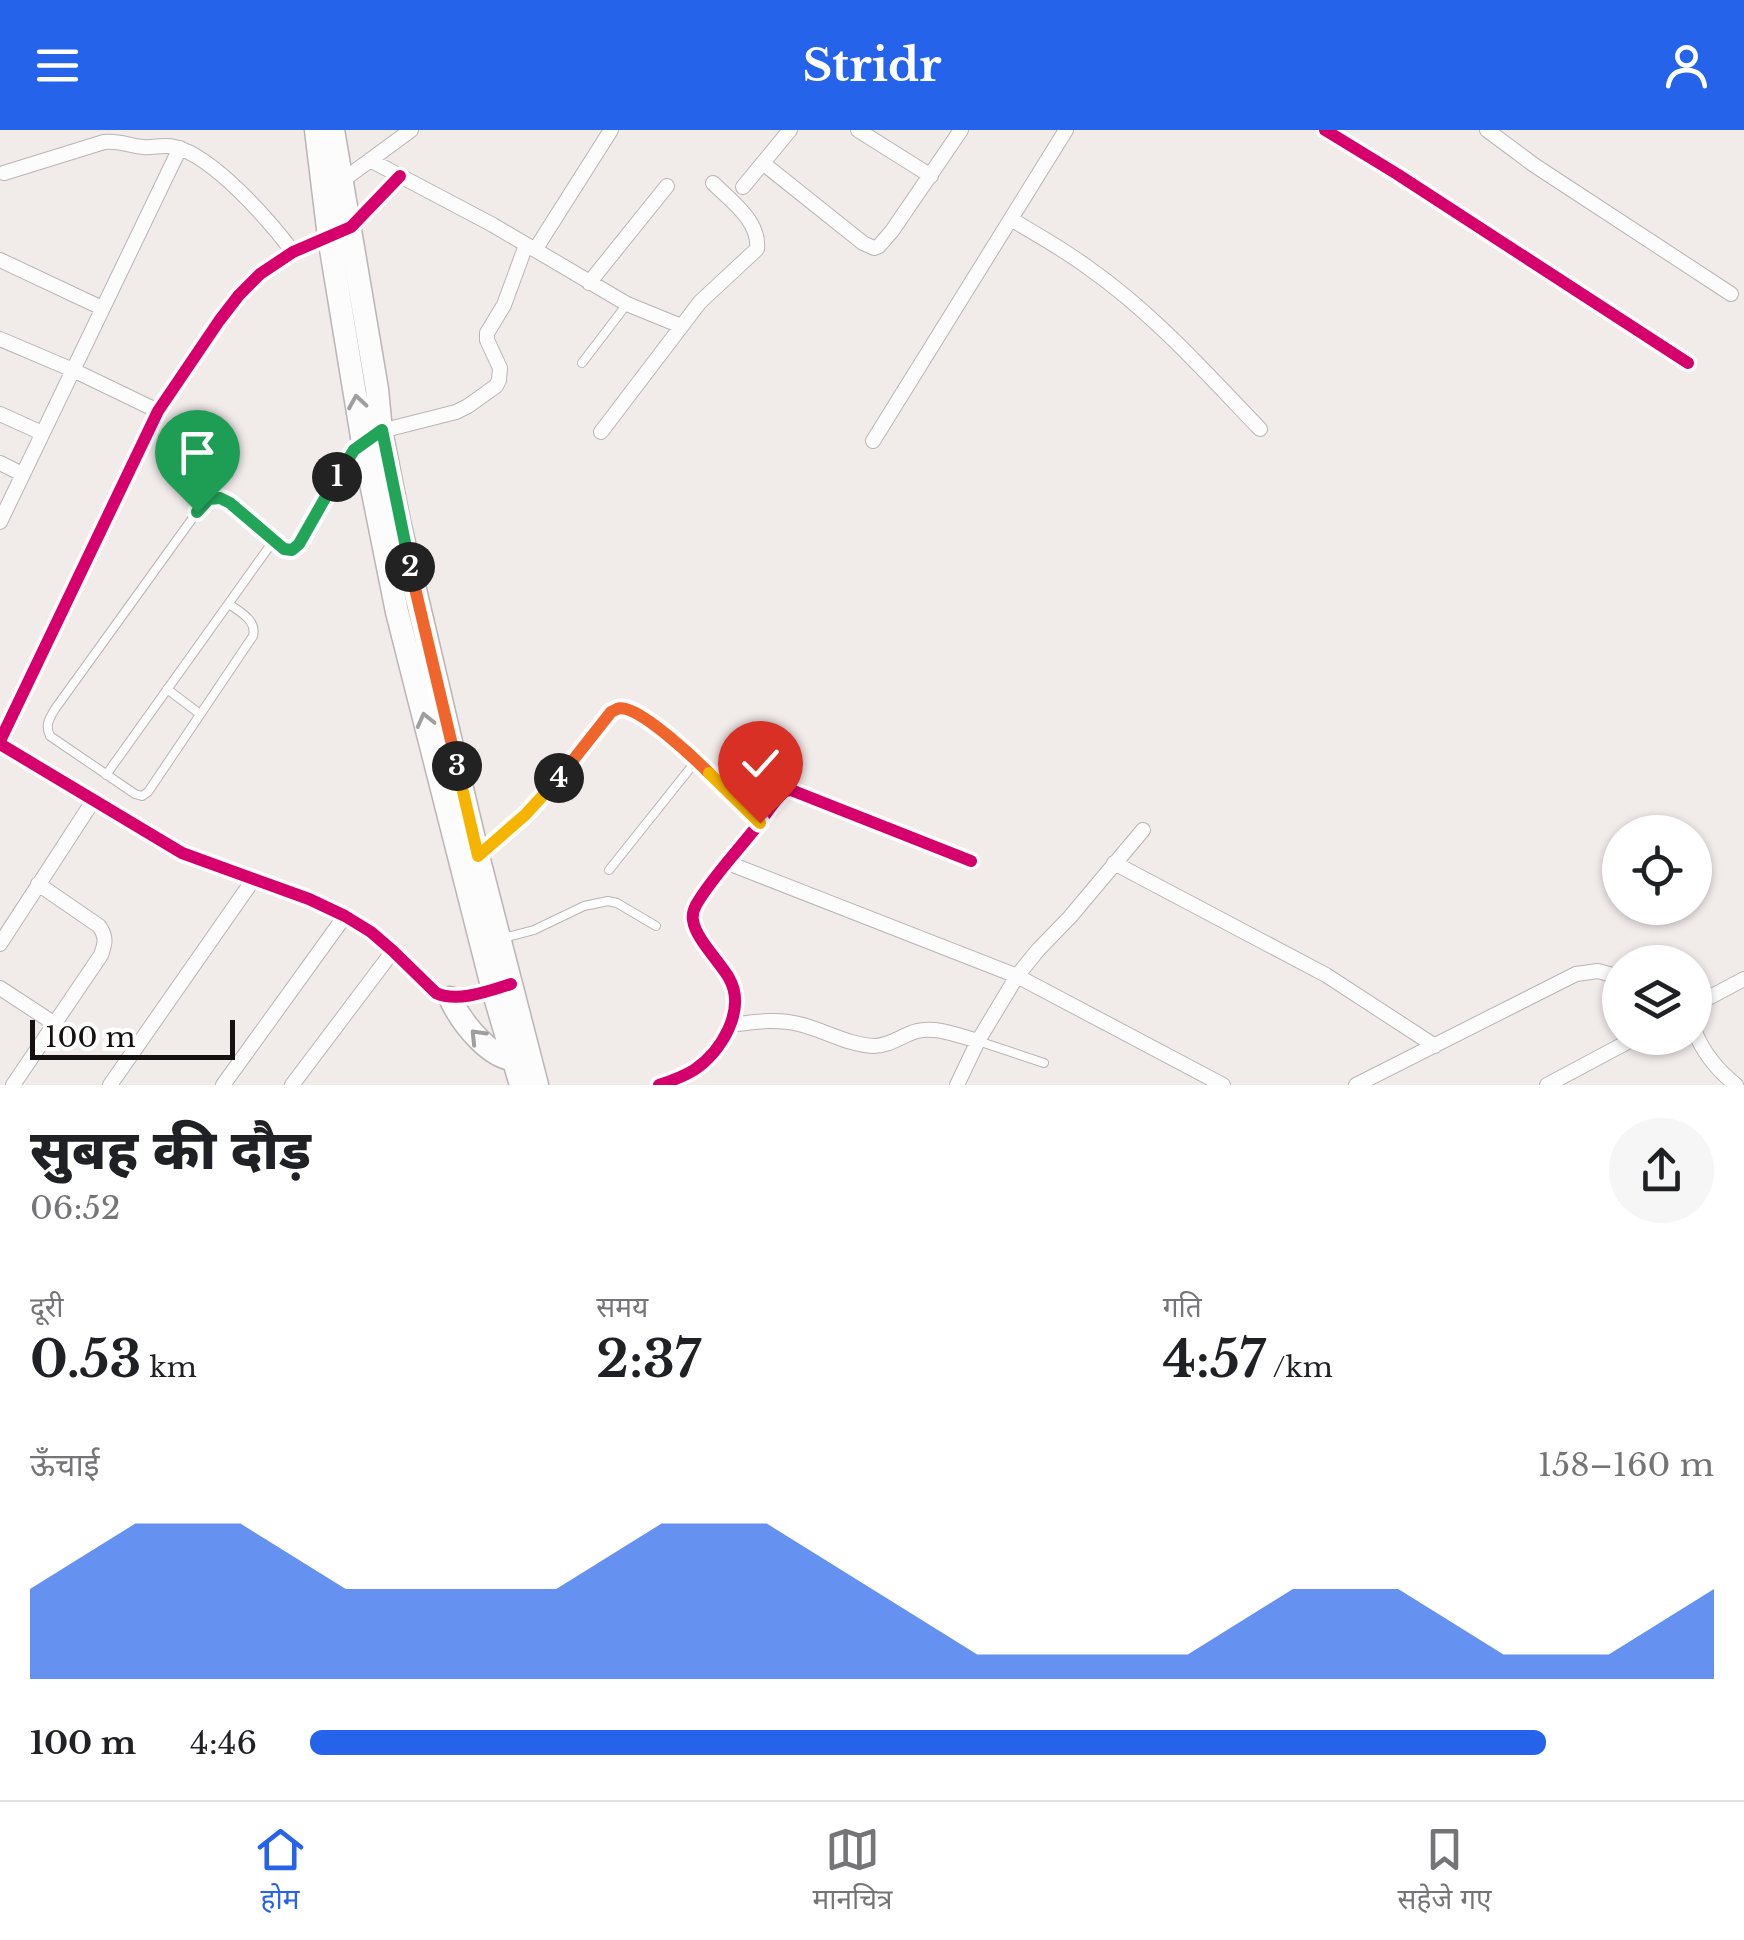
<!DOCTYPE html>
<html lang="hi">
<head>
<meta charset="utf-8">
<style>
	body { margin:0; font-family:"Libre Baskerville","Noto Sans Devanagari",serif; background:#f6f6f6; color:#202124; height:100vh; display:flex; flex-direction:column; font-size:38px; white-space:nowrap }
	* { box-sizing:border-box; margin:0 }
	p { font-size:32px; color:#757577 }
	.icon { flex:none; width:55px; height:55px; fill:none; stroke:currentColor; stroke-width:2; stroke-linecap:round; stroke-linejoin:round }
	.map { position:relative; height:955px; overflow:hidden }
	.details { display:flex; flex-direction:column; background:#fff; flex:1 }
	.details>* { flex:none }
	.fabs { position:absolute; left:1602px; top:685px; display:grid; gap:20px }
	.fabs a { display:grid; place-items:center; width:110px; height:110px; border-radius:50%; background:#fff; box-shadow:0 2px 8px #0004; font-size:50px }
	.scale { position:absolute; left:30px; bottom:25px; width:205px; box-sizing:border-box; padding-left:10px; border:5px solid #141110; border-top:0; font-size:28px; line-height:35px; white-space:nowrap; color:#141110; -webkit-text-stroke:8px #fff; paint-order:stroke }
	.pin { position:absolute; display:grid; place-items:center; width:85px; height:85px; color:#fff; margin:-102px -42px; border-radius:50% 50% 50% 0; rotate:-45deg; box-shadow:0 0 10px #0007 }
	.pin .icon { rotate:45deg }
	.km { position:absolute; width:50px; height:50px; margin:-25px; border-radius:50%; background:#222; color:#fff; font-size:28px; line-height:50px; text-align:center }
	.round { display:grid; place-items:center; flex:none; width:105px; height:105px; border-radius:52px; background:#f6f6f6 }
	.overview { display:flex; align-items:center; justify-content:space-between; height:170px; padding:0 30px }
	h1 { font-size:55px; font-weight:800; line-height:75px }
	.stats { display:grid; grid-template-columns:repeat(3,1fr); gap:15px; height:170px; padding:10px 30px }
	.stats div { display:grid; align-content:center }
	.stats b { font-size:50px; font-weight:800 }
	.stats small { font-size:28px; font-weight:400 }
	.stats p { font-size:28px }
	.chart { height:280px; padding:20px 30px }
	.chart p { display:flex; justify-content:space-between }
	.chart svg { width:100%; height:180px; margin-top:10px; fill:#2563eb; opacity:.7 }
	ul { padding:0 30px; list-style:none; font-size:32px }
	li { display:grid; grid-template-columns:160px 120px 1fr; align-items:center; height:75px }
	li i { height:25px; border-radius:12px; background:#2563eb }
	header { display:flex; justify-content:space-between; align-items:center; height:130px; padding:0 30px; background:#2563eb; color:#fff; font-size:45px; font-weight:800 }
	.menu { display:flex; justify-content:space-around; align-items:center; height:140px; border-top:2px solid #e0e0e0; background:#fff; font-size:28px; color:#757577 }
	.menu a { display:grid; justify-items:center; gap:5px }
	.menu .active { color:#2563eb }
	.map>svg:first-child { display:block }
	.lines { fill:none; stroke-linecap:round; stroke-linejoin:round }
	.lane-casing { stroke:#b9b5b4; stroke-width:10 }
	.street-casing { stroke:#b9b5b4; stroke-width:16 }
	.primary-casing { stroke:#b9b5b4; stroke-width:25 }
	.lane { stroke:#fdfcfc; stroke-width:8 }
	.street { stroke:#fdfcfc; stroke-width:14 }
	.primary { stroke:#fdfcfc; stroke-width:22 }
	.cycleway-casing { stroke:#fff; stroke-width:19 }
	.cycleway { stroke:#d6006c; stroke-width:12 }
	.oneway { stroke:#a09e9e }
	.split-1-casing { stroke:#fff; stroke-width:20 }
	.split-2-casing { stroke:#fff; stroke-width:20 }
	.split-3-casing { stroke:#fff; stroke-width:20 }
	.split-4-casing { stroke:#fff; stroke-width:20 }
	.split-5-casing { stroke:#fff; stroke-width:20 }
	.split-6-casing { stroke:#fff; stroke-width:20 }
	.split-1 { stroke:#22a559; stroke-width:12 }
	.split-2 { stroke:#22a559; stroke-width:12 }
	.split-3 { stroke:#f0652b; stroke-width:12 }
	.split-4 { stroke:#f5b400; stroke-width:12 }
	.split-5 { stroke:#f0652b; stroke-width:12 }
	.split-6 { stroke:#f5b400; stroke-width:12 }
</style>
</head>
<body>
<header><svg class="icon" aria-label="menu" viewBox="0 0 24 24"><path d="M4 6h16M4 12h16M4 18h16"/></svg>Stridr<svg class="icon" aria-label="person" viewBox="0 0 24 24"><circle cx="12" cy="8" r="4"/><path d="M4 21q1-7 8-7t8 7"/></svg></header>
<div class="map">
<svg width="1744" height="955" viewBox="0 0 1744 955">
	<rect width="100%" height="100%" fill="#f1ebea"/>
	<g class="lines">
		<g class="lane-casing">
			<path id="lane" d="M 582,233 L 627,174
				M 229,474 C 240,482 257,490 253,506 L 148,662 L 142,666 L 135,664 L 50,606 C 45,595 49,589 55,579 L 197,382 L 209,369 L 220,368 L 230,373 L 284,419 L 291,420 L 299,415 L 349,327 L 360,316
				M 167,559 L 200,584
				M 106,645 L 274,410
				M 609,740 L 696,631
				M 504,808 L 534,800 L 584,776 L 608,771 L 617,773 L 656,796
				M 978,911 L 1044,933"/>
		</g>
		<g class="street-casing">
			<path id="street" d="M 858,0 L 931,46
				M 1325,0 L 1397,44 L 1688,233
				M 1487,0 L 1534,35 L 1731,164
				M 370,30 L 493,95 L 627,174 L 681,196
				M 764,34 L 863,113 L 874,118 L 879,116 L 892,101 L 961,0
				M 4,43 L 104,12 C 119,10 129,16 143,17 C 154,18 164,14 175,17 C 213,26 270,91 293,122
				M 339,53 L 411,0
				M 743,57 L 790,0
				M 1011,89 C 1037,105 1065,120 1090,139 C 1154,184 1206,243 1260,299
				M 535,120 L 611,0
				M 0,130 L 102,178
				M 589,153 L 667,56
				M 0,209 L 73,240 L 158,281
				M 0,284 L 42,303
				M 601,302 L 700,172 L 757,119 C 760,91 731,71 713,53
				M 376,304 L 381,301 L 456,282 L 468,276 L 496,256 L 499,250 L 500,238 L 487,210 L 487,203 L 504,175 L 526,115
				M 873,311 L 1066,0
				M 0,333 L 22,344
				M 0,392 L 180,18
				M 0,611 L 158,281 L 219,191 L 239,165 L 260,144 L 293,122 L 351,97 L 400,46
				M 0,614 L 182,723 L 309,769 L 345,786 L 371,802 L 393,821 L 436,863 C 454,871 477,864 496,859
				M 478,726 L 543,667 L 611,582 C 618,579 619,577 626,579 C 636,582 645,590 653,596 C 692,625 725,659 760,693
				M 728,733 L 1017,846 L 1223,955
				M 1114,733 L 1326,845 L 1435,916
				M 0,814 L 93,671
				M 0,858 L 55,894
				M 1695,875 L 1744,849
				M 730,895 C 753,892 776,888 799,894 C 824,900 848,915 874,916 C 890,916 902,905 917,901 C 937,896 959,906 978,911
				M 1695,902 C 1704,924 1717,940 1736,955
				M 13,955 L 101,825 C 105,814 107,807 99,796 L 38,754
				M 110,955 L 253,750
				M 223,955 L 345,786
				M 292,955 L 393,821
				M 659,955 C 671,951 683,947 694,940 C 721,922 747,880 729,848 C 720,832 695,808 693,790 C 692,785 694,779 696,775 C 712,747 737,722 757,696 C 766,684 774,670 785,661 L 791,660 L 971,731
				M 957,955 L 978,911 L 1017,846 L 1038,820 L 1070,787 L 1143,700
				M 1356,955 L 1576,844 L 1598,841 L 1620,847
				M 1547,955 L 1635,908"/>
		</g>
		<g class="primary-casing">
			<path id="primary" d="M 316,0 L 329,107 L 363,313 L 397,482 L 493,860 L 521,955
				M 333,0 L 377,259 L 381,301 L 399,392 L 478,726 L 537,955
				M 450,868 C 461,892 493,935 523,929"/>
		</g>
		<use href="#lane" class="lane"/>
		<use href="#street" class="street"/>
		<use href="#primary" class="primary"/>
		<g class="cycleway-casing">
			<path id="cycleway" d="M 1325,0 L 1397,44 L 1688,233
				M 0,611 L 158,281 L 219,191 L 239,165 L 260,144 L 293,122 L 351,97 L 400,46
				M 0,614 L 182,723 L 309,769 L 345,786 L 371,802 L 393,821 L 436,863 C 457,873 489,861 511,854
				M 659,955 C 671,951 683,947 694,940 C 721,922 747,880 729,848 C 720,832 695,808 693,790 C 692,785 694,779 696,775 C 712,747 737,722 757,696 C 766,684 774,670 785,661 L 791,660 L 971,731"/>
		</g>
		<use href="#cycleway" class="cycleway"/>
	</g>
	<defs><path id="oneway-chevron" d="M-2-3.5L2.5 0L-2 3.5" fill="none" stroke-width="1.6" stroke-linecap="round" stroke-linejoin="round" transform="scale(2.5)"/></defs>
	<g class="oneway">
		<use href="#oneway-chevron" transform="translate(357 272) rotate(-99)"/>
		<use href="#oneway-chevron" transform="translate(425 590) rotate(-104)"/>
		<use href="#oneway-chevron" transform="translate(477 906) rotate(-134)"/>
	</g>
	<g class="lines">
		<g class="split-1-casing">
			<path id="split-1" d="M 197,382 L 209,369 L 220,368 L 230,373 L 284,419 L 292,420 L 299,414 L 337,347"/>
		</g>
		<g class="split-2-casing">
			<path id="split-2" d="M 337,347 L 354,320 L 382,300 L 410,437"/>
		</g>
		<g class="split-3-casing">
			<path id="split-3" d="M 410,437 L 457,636"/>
		</g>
		<g class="split-4-casing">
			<path id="split-4" d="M 457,636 L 478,726 L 525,685 L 559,648"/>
		</g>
		<g class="split-5-casing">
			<path id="split-5" d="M 559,648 L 611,582 C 618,579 618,577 626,579 C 648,585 692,626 709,643"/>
		</g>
		<g class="split-6-casing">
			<path id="split-6" d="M 709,643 L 760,693"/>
		</g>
		<use href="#split-1" class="split-1"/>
		<use href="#split-2" class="split-2"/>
		<use href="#split-3" class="split-3"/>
		<use href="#split-4" class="split-4"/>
		<use href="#split-5" class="split-5"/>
		<use href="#split-6" class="split-6"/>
	</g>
</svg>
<div class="fabs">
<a><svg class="icon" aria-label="locate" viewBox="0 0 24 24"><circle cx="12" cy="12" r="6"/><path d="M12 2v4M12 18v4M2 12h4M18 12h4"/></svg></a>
<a><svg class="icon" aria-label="layers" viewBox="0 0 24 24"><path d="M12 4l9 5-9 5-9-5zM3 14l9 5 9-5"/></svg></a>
</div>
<div class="scale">100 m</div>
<div class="pin" style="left:197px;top:382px;background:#1e9e55"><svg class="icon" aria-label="arrive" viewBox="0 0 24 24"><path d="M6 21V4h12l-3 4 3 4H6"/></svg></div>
<div class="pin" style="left:760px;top:693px;background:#d93025"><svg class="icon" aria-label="check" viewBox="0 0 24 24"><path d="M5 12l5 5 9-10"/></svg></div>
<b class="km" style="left:337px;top:347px">1</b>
<b class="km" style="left:410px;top:437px">2</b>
<b class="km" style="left:457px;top:636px">3</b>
<b class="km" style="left:559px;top:648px">4</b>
</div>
<section class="details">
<div class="overview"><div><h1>सुबह की दौड़</h1><p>06:52</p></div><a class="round"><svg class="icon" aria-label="share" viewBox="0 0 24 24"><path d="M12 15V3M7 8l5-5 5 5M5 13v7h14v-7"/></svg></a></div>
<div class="stats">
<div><p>दूरी</p><b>0.53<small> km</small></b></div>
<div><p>समय</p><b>2:37</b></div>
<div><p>गति</p><b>4:57<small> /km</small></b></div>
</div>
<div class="chart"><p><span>ऊँचाई</span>158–160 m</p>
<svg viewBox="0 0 160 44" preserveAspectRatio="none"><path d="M0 44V22L10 6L20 6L30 22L40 22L50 22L60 6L70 6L80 22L90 38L100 38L110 38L120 22L130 22L140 38L150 38L160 22V44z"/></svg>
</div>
<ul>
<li><b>100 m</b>4:46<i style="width:88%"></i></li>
</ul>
</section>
<nav class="menu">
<a class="active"><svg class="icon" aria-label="home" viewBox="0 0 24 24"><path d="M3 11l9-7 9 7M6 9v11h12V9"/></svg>होम</a>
<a><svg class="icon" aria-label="map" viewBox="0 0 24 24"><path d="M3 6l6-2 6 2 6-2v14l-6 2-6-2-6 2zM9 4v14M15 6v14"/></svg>मानचित्र</a>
<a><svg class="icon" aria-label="saved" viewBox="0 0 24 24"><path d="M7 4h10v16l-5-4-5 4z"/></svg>सहेजे गए</a>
</nav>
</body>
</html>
